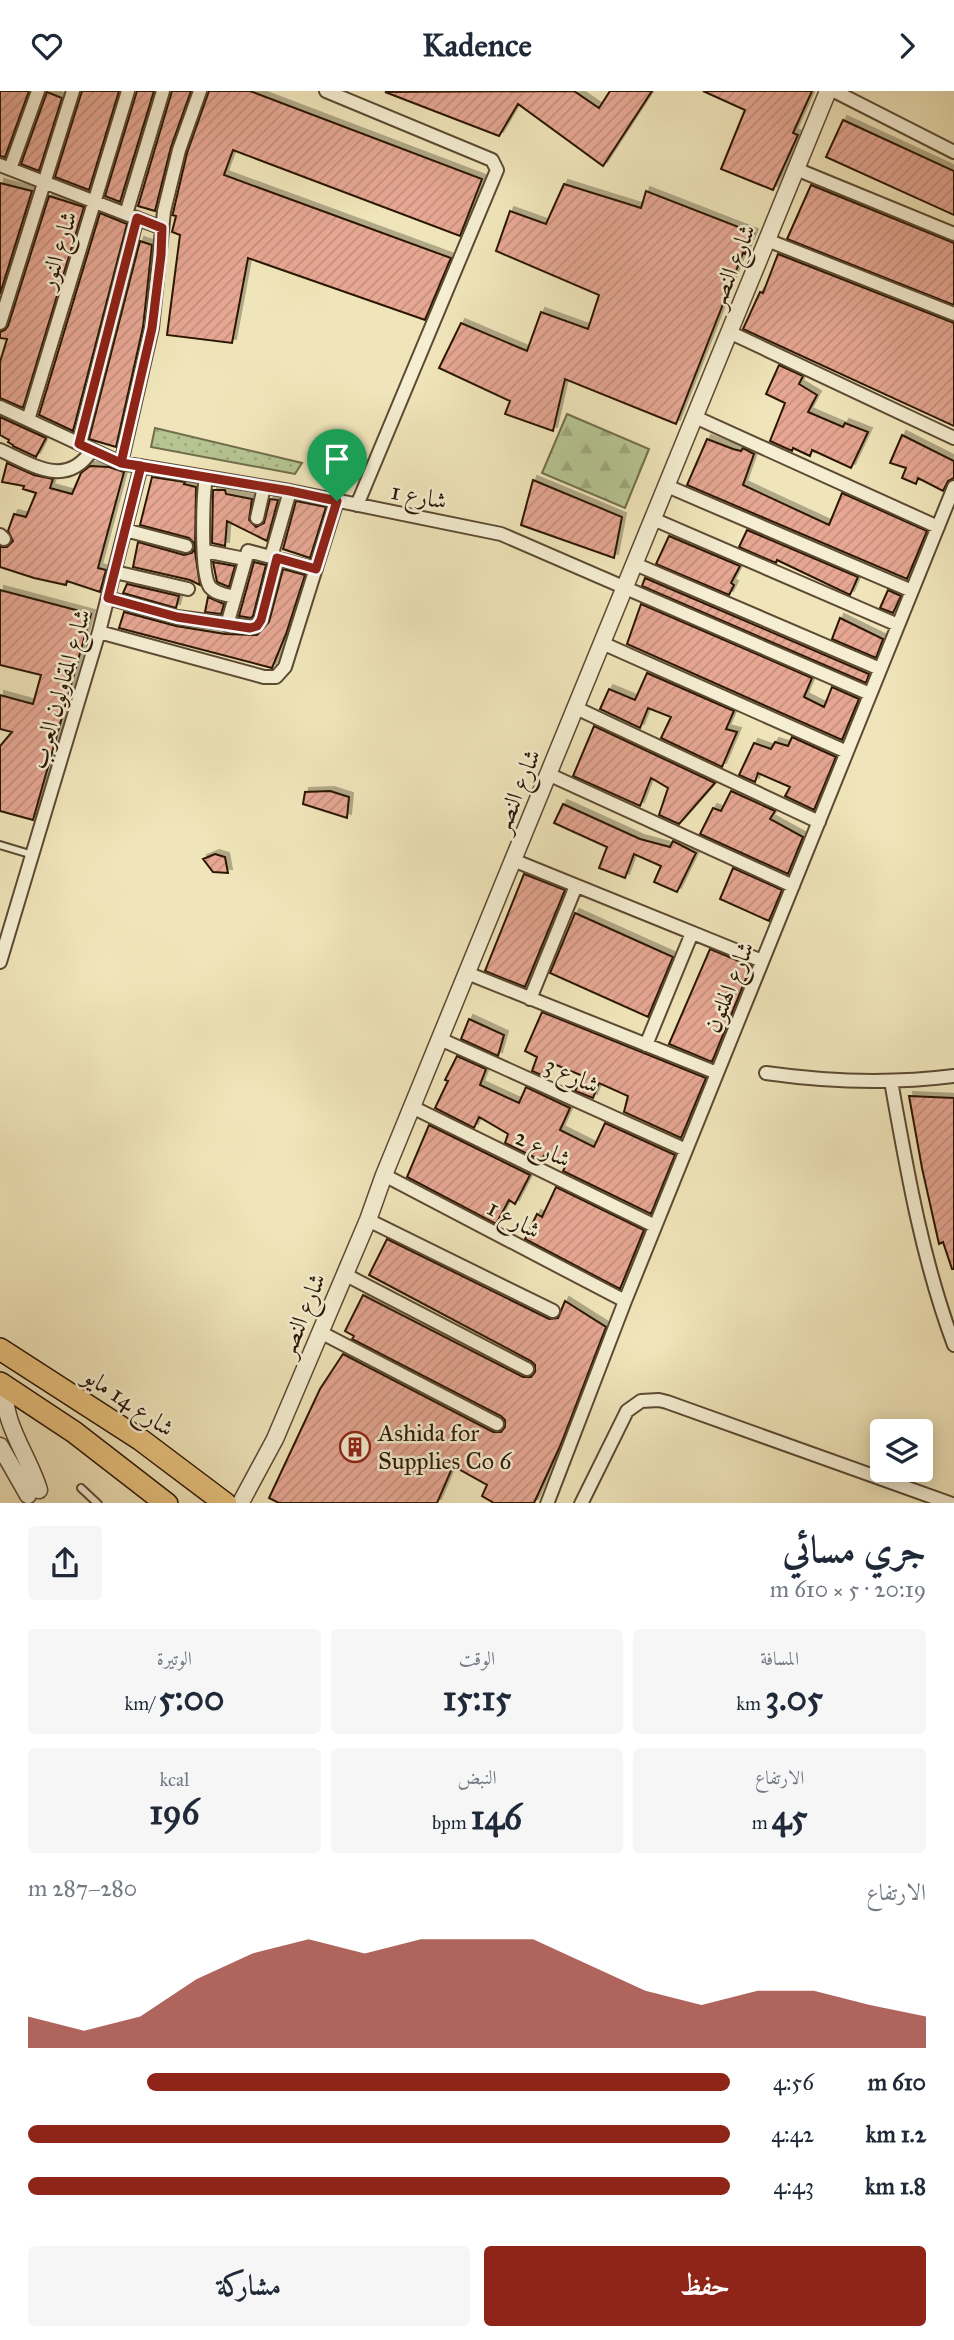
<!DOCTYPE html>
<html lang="ar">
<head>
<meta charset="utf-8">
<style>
	body { margin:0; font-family:"IM FELL Great Primer",Amiri,serif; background:#f6f6f7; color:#1f2937; direction:rtl; height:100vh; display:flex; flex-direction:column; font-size:26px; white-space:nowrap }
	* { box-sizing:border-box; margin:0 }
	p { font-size:23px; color:#747a83 }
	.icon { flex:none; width:38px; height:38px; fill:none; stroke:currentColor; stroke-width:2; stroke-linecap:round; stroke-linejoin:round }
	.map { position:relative; height:1412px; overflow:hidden; direction:ltr }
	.panel { display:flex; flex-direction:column; background:#fff; flex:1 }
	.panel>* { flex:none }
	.tools { position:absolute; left:870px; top:1328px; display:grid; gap:14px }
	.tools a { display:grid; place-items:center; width:63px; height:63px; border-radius:7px; background:#fff; box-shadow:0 4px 18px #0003; font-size:35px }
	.pin { position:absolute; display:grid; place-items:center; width:60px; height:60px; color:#fff; margin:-72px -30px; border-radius:50% 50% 50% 0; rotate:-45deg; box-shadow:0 0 7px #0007 }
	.pin .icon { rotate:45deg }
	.round { display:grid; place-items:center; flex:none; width:74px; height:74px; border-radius:7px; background:#f6f6f7 }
	.overview { display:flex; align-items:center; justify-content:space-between; height:119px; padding:0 28px }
	h1 { font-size:38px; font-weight:700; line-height:52px }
	.figures { display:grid; grid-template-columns:repeat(3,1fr); gap:10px; height:119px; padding:7px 28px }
	.figures div { display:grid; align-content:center; border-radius:7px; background:#f6f6f7; text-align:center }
	.figures b { font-size:35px; font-weight:700 }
	.figures small { font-size:19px; font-weight:400 }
	.figures p { font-size:19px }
	.chart { height:196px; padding:14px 28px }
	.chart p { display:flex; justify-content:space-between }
	.chart svg { width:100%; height:126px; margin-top:7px; fill:#8f2418; opacity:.7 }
	.button { display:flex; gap:14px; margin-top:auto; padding:14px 28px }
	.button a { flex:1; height:80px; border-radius:7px; background:#8f2418; color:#fff; font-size:28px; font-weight:700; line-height:80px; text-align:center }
	.button a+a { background:#f6f6f7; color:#1f2937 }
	ul { padding:0 28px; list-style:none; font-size:23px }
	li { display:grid; grid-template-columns:112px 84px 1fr; align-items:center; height:52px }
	li i { height:18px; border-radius:9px; background:#8f2418 }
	header { display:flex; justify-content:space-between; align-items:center; height:91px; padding:0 28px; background:#fff; font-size:32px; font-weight:700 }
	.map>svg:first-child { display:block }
	.forest { fill:url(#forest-firs); stroke:#706e4c; stroke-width:2 }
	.park { fill:url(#park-dots); stroke:#706e4c; stroke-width:2 }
	.building { fill:url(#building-hatch); stroke:#2b1605; stroke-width:2; filter:url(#shadow) }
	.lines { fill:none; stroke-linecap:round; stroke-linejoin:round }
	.service-casing { stroke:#5c4a32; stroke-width:10 }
	.minor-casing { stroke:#5c4a32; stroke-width:16 }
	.tertiary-casing { stroke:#5c4a32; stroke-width:19 }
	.primary-casing { stroke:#2b1605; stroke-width:24 }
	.service { stroke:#f5eed2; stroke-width:6 }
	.minor { stroke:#f5eed2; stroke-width:12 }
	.tertiary { stroke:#f5eed2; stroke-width:16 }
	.primary { stroke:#e8c27d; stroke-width:21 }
	.route-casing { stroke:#fff; stroke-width:14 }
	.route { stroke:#8f2418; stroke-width:9 }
	.labels { text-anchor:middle; stroke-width:5; stroke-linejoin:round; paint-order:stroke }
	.street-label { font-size:24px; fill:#2b1605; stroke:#f5eed2 }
	.poi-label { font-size:24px; fill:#2b1605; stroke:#f5eed2; text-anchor:start }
</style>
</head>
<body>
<header><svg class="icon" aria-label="forward" viewBox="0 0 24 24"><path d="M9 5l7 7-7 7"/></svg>Kadence<svg class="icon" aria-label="heart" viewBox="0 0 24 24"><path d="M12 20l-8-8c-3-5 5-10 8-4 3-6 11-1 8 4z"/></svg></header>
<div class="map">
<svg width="954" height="1413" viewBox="0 0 954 1413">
	<defs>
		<pattern id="forest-firs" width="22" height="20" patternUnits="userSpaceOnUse" patternTransform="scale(1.75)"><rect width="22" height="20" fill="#b6c592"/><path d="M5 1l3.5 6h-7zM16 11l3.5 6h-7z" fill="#9da87c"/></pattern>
		<pattern id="park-dots" width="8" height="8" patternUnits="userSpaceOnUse" patternTransform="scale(1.75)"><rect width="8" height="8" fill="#b6c592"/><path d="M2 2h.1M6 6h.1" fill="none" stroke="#9da87c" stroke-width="1.8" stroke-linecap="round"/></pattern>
		<pattern id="building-hatch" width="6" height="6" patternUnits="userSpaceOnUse" patternTransform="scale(1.75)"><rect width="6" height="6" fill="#e6a793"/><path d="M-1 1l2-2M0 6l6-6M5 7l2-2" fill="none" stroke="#c58f7d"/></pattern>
		<filter id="shadow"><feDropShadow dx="4" dy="-4" stdDeviation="0" flood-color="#0004"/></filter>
	</defs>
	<rect width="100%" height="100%" fill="#f0e5ba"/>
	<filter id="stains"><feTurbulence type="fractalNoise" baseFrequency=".00286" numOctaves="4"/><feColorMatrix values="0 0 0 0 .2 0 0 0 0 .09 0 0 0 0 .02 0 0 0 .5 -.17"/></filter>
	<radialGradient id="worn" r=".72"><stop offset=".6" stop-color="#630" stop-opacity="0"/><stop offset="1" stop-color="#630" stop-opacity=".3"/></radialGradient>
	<path class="forest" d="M 567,323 L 649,358 L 625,417 L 542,382 Z"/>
	<path class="park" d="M 155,337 L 302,372 L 295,383 L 151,356 Z"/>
	<path class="building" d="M 0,0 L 29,0 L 5,66 L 0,65 Z
		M 82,0 L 119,0 L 89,99 L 55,86 Z
		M 137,0 L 154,0 L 120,111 L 105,105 Z
		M 172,0 L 191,0 L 171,56 L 155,120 L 138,115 Z
		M 209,0 L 250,0 L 482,88 L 460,145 L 233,59 L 224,84 L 451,167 L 425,229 L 248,167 L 232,252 L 167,244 L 180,144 L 172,141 L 176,125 L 172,124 L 173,122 L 187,62 Z
		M 574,0 L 599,17 L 610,0 L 652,0 L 603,75 L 518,13 L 499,45 L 385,1 Z
		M 703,0 L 812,0 L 793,42 L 798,44 L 773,99 L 721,78 L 745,19 Z
		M 47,1 L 62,7 L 39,80 L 21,73 Z
		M 843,29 L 954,80 L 954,124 L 826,66 Z
		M 0,92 L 32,100 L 0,203 Z
		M 564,93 L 641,117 L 646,100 L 754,142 L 745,163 L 743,162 L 676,333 L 565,288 L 553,340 L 505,323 L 510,310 L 439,277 L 461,232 L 527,260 L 541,221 L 588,238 L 599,204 L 496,160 L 510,120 L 546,133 Z
		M 811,94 L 954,152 L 954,214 L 787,148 Z
		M 49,105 L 84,116 L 23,317 L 0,307 L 0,271 L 7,248 L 0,247 L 0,241 L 5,239 L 8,235 Z
		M 100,122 L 127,133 L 73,340 L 39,324 Z
		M 140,150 L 152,154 L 143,236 L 116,356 L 89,348 Z
		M 778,163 L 954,232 L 954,335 L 743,238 L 760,201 L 763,202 Z
		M 779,274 L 803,285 L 799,293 L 817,304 L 808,321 L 843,336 L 845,332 L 868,341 L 851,377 L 812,359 L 810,365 L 793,357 L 792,360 L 770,350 L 785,312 L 766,303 Z
		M 0,326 L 46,347 L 36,366 L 13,355 L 13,354 L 8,351 L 9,349 L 0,344 Z
		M 902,344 L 954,370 L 954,387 L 948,390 L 943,400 L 918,387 L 916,393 L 902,387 L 906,377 L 890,372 Z
		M 707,348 L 733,358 L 741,360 L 743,357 L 754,363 L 743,394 L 829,434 L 842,402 L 927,440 L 907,488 L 687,394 Z
		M 7,372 L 34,384 L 53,388 L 50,397 L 72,403 L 81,382 L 90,375 L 109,376 L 124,381 L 98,477 L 106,479 L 100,501 L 67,490 L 66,494 L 34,487 L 0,476 L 0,456 L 7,456 L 13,450 L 8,440 L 14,423 L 26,426 L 36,402 L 23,398 L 24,395 L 2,391 Z
		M 152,386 L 185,391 L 184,393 L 196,396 L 195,461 L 200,494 L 190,489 L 133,476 L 138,451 L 184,464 L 192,462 L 195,457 L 194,452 L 189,447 L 140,434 Z
		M 533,389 L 622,426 L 614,467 L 521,434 Z
		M 213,399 L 225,399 L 226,403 L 252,408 L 249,429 L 256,436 L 264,432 L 270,408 L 278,409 L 267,450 L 227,430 L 225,455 L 212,452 Z
		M 296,410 L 326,416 L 310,467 L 283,458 Z
		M 747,439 L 858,486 L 850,504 L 777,469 L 776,472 L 739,456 Z
		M 669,445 L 740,475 L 731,492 L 734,494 L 729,504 L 656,473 Z
		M 213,471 L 235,475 L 229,496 L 217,491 Z
		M 254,471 L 266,474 L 253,525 L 251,527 L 239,525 Z
		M 283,478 L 305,484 L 286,543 L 272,577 L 119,537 L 124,521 L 176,535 L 225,543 L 257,544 L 269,531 Z
		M 645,487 L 869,583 L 866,592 L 642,495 Z
		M 127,493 L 179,505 L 176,517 L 123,502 Z
		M 0,499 L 91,523 L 33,729 L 0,720 L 0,655 L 12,641 L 0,638 L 0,604 L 33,613 L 41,584 L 0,574 Z
		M 888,499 L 901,505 L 893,522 L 880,517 Z
		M 208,506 L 224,513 L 221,523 L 205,521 Z
		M 641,513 L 812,587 L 804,606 L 824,616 L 832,596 L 859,608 L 842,649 L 627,553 Z
		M 840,527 L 883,548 L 876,567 L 832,548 Z
		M 647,582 L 734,620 L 726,638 L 737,641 L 722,676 L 661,647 L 671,626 L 648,617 L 640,637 L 600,618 L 609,598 L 635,609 Z
		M 594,635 L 715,692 L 714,693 L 679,733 L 659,724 L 668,697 L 651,687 L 640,715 L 573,685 Z
		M 792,646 L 836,666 L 814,719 L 785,705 L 790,696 L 758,682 L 755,691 L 739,684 L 754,652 L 771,658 L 775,651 L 788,655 Z
		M 330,700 L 349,706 L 347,727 L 303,713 L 305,701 Z
		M 731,700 L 775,720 L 770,728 L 803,746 L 788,783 L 700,743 L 713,717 L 721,720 Z
		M 563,713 L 640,748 L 670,756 L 673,750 L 696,762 L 677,801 L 654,791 L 661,775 L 634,763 L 625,787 L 599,777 L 607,756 L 554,732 Z
		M 215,763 L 225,766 L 228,782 L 213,781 L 203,768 Z
		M 733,777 L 782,799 L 769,830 L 720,808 Z
		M 524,783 L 565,799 L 525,896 L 485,880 Z
		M 575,822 L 673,866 L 648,926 L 550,882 Z
		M 710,858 L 751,875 L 712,971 L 669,953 Z
		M 542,921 L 706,987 L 681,1047 L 624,1021 L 628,1005 L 599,992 L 593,1007 L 575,1000 L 583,985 L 554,973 L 546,986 L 532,980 L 537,966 L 525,960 Z
		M 469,928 L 504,944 L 498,965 L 461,948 Z
		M 457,965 L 486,978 L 480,994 L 519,1012 L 526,996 L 570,1017 L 560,1039 L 594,1056 L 605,1032 L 675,1064 L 651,1123 L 563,1080 L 565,1076 L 544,1065 L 542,1070 L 505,1052 L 508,1043 L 479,1026 L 474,1037 L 435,1017 L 448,990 L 445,989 Z
		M 909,1005 L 954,1007 L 954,1178 L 952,1178 L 943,1151 L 939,1153 L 922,1077 Z
		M 429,1034 L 530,1084 L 515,1113 L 509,1109 L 496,1133 L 407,1086 Z
		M 556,1096 L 644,1139 L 620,1198 L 525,1148 L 537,1123 L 542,1126 Z
		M 387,1148 L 549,1228 L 558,1227 L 565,1210 L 606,1236 L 561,1353 L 534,1412 L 494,1412 L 482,1405 L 487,1394 L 453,1375 L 437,1412 L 279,1412 L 269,1407 L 320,1298 L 343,1263 L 493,1341 L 501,1341 L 505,1336 L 505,1329 L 501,1325 L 352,1248 L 354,1245 L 345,1240 L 363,1204 L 523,1286 L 531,1286 L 535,1281 L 535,1274 L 531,1270 L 369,1184 Z"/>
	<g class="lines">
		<g class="service-casing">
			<path id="service" d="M 0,754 L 33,764
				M 81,1397 L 98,1413"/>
		</g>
		<g class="minor-casing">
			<path id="minor" d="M 326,0 L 492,69 L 497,79 L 357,414
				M 834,0 L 954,61
				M 0,74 L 162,137
				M 10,78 L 38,0
				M 796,78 L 954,143
				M 126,123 L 163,0
				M 767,149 L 954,223
				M 0,232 L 73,0
				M 729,241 L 954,347
				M 0,316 L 121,372 L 290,400 L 501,443 L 870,603
				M 695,326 L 938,436
				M 28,329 L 128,0
				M 79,353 L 137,127
				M 0,359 C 33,374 66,398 92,359
				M 121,372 L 152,237 L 164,120 L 179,59 L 200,0
				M 206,386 C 203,404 200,483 210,496 C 216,503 226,504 235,506
				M 667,395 L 912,500
				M 257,427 L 264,396
				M 653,428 L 898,534
				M 125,439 L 186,455
				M 0,444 L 4,448
				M 205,460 L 245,468
				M 271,466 L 290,400
				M 635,473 L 880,578
				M 115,481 L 188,498
				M 108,507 L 177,526 L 254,536 L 261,529 L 277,467
				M 227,534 L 248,460 L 316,478
				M 99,541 L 264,586 L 276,586 L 285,576 L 337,410
				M 602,552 L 847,661
				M 576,617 L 819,731
				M 548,683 L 793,795
				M 513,769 L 762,870
				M 0,871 L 99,541 L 141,375
				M 467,882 L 717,982
				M 530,908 L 576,795
				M 440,948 L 686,1059
				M 646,954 L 692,842
				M 766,982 C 829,991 891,993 954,985
				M 891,990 C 907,1080 922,1168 954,1254
				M 412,1016 L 655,1135
				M 384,1084 L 625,1210
				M 368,1129 L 553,1220
				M 344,1183 L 527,1278
				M 320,1241 L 497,1333
				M 547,1413 L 625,1210 L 954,396
				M 581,1413 L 627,1320 L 641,1310 L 659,1309 L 667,1311 L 952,1413"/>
		</g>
		<g class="tertiary-casing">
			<path id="tertiary" d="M 6,1296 C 0,1329 30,1367 39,1399
				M 0,1355 L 28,1404
				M 240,1413 L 275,1348 L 368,1129 L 384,1084 L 828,0"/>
		</g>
		<g class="primary-casing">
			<path id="primary" d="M 0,1258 L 141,1349 L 226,1413
				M 0,1292 L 74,1341 L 167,1413"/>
		</g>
		<use href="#service" class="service"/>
		<use href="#minor" class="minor"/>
		<use href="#tertiary" class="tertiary"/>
		<use href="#primary" class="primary"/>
	</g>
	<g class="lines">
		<g class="route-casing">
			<path id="route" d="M 337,410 L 290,400 L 121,372 L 79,353 L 137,127 L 162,137 L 161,164 L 152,237 L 121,372 L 141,375 L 108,507 L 177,526 L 250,537 L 257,535 L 261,529 L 277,467 L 316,478 L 337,410"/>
		</g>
		<use href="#route" class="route"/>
	</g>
	<defs>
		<g id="building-ring" transform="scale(1.575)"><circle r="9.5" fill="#f5eed2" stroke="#8f2418" stroke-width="1.5"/><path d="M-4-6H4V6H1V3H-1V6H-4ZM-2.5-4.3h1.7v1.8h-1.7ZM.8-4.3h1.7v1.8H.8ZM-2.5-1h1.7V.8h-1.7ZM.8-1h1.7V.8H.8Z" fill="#8f2418"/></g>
	</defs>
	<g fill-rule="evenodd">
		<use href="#building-ring" x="355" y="1356"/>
	</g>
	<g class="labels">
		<g class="street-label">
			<text transform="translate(58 159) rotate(-73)" y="8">شارع النور</text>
			<text transform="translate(732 175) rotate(-68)" y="8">شارع النصر</text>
			<text transform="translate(419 405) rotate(11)" y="8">شارع 1</text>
			<text transform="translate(60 598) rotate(-74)" y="8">شارع المقاولون العرب</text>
			<text transform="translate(517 700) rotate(-68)" y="8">شارع النصر</text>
			<text transform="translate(729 896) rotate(-68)" y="8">شارع الهلتون</text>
			<text transform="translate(572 984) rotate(24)" y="8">شارع 3</text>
			<text transform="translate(543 1057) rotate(26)" y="8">شارع 2</text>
			<text transform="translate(514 1128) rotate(28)" y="8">شارع 1</text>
			<text transform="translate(302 1224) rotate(-68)" y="8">شارع النصر</text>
			<text transform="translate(129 1311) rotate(34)" y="8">شارع 14 مايو</text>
		</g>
		<g class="poi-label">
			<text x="378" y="1350">Ashida for<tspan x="378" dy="28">Supplies Co 6</tspan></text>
		</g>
	</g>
	<rect width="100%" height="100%" filter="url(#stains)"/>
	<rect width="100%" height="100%" fill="url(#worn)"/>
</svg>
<div class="tools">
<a><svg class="icon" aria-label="layers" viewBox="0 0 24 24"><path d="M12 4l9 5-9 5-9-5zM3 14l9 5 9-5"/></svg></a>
</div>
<div class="pin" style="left:337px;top:410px;background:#1e9e55"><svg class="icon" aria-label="arrive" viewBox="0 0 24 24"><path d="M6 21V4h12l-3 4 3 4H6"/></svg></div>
</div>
<section class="panel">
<div class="overview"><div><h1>جري مسائي</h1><p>20:19 · 5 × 610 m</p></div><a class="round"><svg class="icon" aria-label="share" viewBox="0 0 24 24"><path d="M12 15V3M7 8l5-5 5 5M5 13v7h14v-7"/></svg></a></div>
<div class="figures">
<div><p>المسافة</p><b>3.05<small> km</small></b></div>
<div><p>الوقت</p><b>15:15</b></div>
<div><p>الوتيرة</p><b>5:00<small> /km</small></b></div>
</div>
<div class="figures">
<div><p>الارتفاع</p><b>45<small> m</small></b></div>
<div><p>النبض</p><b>146<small> bpm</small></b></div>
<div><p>kcal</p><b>196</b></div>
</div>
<div class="chart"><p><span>الارتفاع</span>280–287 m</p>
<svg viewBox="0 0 160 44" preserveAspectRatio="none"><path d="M0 44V33L10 38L20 33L30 20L40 11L50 6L60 11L70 6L80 6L90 6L100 15L110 24L120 29L130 24L140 24L150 29L160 33V44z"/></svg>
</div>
<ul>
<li><b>610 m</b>4:56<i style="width:83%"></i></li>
<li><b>1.2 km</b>4:42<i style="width:100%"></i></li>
<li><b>1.8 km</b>4:43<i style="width:100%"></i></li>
</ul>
<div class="button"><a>حفظ</a><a>مشاركة</a></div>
</section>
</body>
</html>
